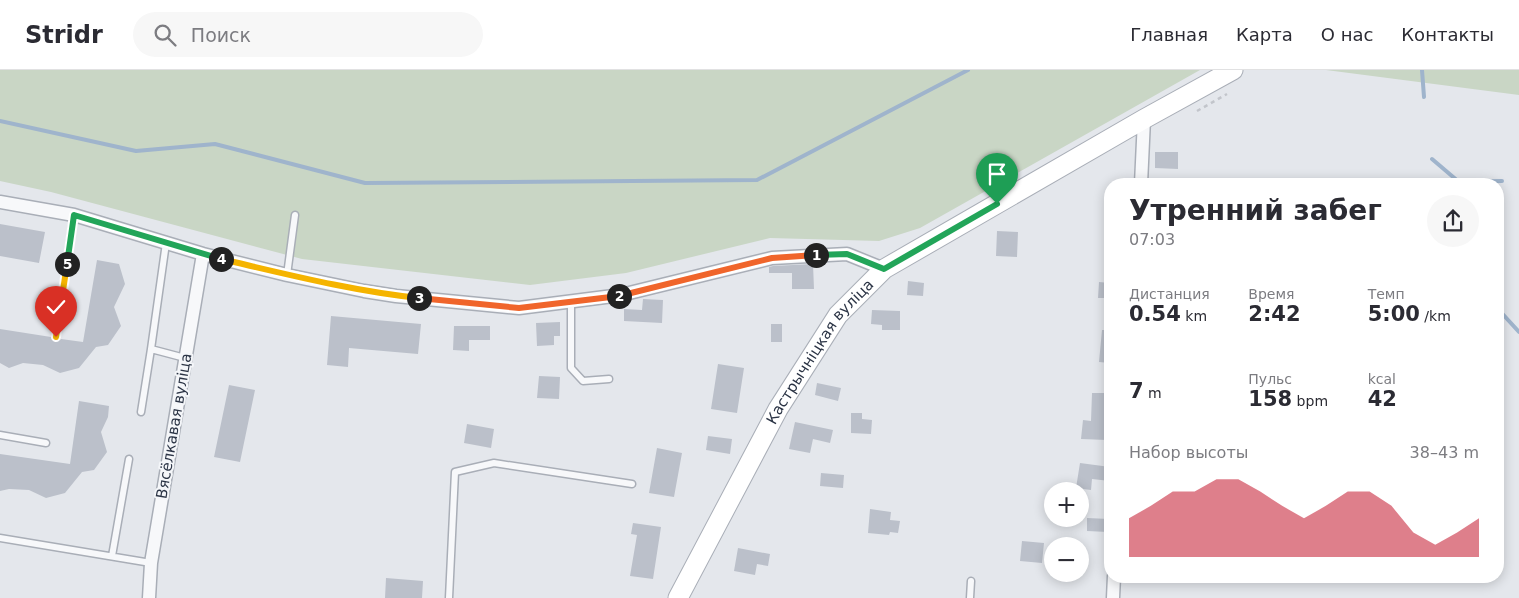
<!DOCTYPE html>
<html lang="ru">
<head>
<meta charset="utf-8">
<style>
	body { margin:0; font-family:"DejaVu Sans",sans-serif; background:#f7f7f7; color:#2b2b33; height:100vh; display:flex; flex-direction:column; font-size:19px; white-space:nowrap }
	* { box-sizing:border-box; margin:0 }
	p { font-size:16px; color:#7c7c81 }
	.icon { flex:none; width:28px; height:28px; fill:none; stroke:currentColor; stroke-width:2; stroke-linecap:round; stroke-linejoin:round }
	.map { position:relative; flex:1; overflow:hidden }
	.details { position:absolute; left:1104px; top:108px; width:400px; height:405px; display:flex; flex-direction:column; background:#fff; border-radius:20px; box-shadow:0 2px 12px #0003 }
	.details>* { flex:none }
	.tools { position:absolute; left:1044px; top:412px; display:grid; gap:10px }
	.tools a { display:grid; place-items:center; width:45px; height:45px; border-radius:50%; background:#fff; box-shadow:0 2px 12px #0003; font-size:25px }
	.pin { position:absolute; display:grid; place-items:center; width:42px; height:42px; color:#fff; margin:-51px -21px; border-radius:50% 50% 50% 0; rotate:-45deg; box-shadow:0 0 5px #0007 }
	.pin .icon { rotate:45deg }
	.km { position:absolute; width:25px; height:25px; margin:-12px; border-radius:50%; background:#222; color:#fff; font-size:14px; line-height:25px; text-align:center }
	.round { display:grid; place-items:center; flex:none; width:52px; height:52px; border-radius:26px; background:#f7f7f7 }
	.summary { display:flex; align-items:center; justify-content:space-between; height:85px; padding:0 25px }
	h1 { font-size:28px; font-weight:800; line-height:38px }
	.metrics { display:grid; grid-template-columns:repeat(3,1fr); gap:8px; height:85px; padding:5px 25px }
	.metrics div { display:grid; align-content:center }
	.metrics b { font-size:21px; font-weight:800 }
	.metrics small { font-size:14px; font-weight:400 }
	.metrics p { font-size:14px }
	.chart { height:140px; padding:10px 25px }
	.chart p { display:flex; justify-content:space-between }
	.chart svg { width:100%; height:90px; margin-top:5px; fill:#d1495b; opacity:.7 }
	header { display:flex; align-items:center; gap:30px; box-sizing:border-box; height:70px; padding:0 25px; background:#fff; border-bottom:1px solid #e1e1e2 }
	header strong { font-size:24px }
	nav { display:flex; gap:28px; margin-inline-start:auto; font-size:18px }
	.search { width:350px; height:45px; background:#f7f7f7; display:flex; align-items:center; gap:12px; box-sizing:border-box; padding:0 18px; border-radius:28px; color:#7c7c81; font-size:19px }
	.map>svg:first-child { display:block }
	.green { fill:#c9d6c5 }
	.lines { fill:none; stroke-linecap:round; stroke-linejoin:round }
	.stream { stroke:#9fb4cc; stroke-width:4 }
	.building { fill:#bbc0ca }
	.lane-casing { stroke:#a9aeb7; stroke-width:9 }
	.street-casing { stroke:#a9aeb7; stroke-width:15 }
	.secondary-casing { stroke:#a9aeb7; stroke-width:21 }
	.path { stroke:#c2c5cb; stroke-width:2.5; stroke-dasharray:4 4; stroke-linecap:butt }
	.lane { stroke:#f7f8fa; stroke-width:6 }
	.street { stroke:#f7f8fa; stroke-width:12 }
	.secondary { stroke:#fff; stroke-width:19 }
	.split-1-casing { stroke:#fff; stroke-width:10 }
	.split-2-casing { stroke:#fff; stroke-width:10 }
	.split-3-casing { stroke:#fff; stroke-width:10 }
	.split-4-casing { stroke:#fff; stroke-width:10 }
	.split-5-casing { stroke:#fff; stroke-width:10 }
	.split-6-casing { stroke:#fff; stroke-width:10 }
	.split-1 { stroke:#22a559; stroke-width:6 }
	.split-2 { stroke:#f0652b; stroke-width:6 }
	.split-3 { stroke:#f0652b; stroke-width:6 }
	.split-4 { stroke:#f5b400; stroke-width:6 }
	.split-5 { stroke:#22a559; stroke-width:6 }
	.split-6 { stroke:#f5b400; stroke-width:6 }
	.labels { text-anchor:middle; stroke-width:4; stroke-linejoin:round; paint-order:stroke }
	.street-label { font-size:15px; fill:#2b3445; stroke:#f4f6f9 }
</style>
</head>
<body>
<header>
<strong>Stridr</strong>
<div class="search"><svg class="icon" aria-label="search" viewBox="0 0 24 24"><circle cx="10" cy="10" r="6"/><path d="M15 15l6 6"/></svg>Поиск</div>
<nav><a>Главная</a><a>Карта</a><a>О нас</a><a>Контакты</a></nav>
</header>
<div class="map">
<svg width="1519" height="528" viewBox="0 0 1519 528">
	<rect width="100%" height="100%" fill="#e4e7ec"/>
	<path class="green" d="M 0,0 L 1200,0 L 920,158 L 879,171 L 770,168 L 626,203 L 530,215 L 302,189 L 51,122 L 0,111 Z
		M 1326,0 L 1519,0 L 1519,25 Z"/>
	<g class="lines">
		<path class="stream" d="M 1422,0 L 1424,27
			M 0,51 L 136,81 L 215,74 L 365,113 L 757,110 L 968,0
			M 1432,89 L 1459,112 L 1502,111
			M 1498,239 L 1519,262"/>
	</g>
	<path class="building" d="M 1155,82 L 1178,82 L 1178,99 L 1155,98 Z
		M 0,154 L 45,162 L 39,193 L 0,186 Z
		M 997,161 L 1018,162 L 1017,187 L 996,186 Z
		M 97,190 L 119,194 L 125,214 L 114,237 L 121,256 L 108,275 L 96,277 L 79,298 L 60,303 L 43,295 L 23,293 L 9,298 L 0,293 L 0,259 L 51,267 L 55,272 L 58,271 L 61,269 L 83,272 Z
		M 813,194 L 814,219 L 792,219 L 792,203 L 769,203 L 769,197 L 773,196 Z
		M 908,211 L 924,213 L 923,226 L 907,225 Z
		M 1099,212 L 1110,213 L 1110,228 L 1098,228 Z
		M 643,229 L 663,230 L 662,253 L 624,251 L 624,239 L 642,240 Z
		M 872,240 L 900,241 L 900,260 L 882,260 L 882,255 L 871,254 Z
		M 331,246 L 421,254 L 418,284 L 349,278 L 348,297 L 327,295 Z
		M 560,252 L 560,266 L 554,266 L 554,275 L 537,276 L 536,253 Z
		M 771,254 L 782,254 L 782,272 L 771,272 Z
		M 454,256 L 490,256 L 490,270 L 469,270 L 469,281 L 453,280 Z
		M 1102,260 L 1110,260 L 1110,293 L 1099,292 Z
		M 718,294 L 744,298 L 737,343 L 711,339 Z
		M 539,306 L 560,307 L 559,329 L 537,328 Z
		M 817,313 L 841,318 L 838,331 L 815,325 Z
		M 229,315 L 255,320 L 240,392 L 214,387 Z
		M 1092,323 L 1110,323 L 1107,370 L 1081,369 L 1083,350 L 1091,351 Z
		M 79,331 L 109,336 L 108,347 L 101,362 L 107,382 L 94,400 L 82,402 L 65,423 L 46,428 L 29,420 L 9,419 L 0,421 L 0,384 L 70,394 Z
		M 851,343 L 862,343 L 862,349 L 872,350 L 871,364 L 851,363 Z
		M 795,352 L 833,360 L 830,373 L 813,369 L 810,383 L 789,379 Z
		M 467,354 L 494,359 L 491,378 L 464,373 Z
		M 708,366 L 732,369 L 730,384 L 706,380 Z
		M 657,378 L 682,383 L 674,427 L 649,423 Z
		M 1080,393 L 1110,397 L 1110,411 L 1092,409 L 1091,420 L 1076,418 Z
		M 821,403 L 844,405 L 843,418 L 820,416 Z
		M 870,439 L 891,442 L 890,450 L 900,451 L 898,463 L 890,462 L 889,465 L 868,463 Z
		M 1087,448 L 1109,449 L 1108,462 L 1087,461 Z
		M 633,453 L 661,457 L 653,509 L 630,506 L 637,465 L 631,464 Z
		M 1022,471 L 1044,473 L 1042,493 L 1020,491 Z
		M 738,478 L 770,484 L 768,496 L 757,494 L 755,505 L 734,501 Z
		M 386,508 L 423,511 L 422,528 L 385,528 Z"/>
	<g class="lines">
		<g class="lane-casing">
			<path id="lane" d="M 287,205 L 295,145
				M 571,232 L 571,298 L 583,311 L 609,309
				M 56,267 L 74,145
				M 151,279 L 166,173
				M 141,342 L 151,279 L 185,288
				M 0,365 L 46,373
				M 0,468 L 151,493
				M 112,486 L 129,389
				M 449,528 L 455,402 L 494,393 L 632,414
				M 970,528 L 971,511"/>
		</g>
		<g class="street-casing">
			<path id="street" d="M 1141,114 L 1144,49
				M 0,132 L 74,145 L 203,184 L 287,205 L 364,221 L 396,226 L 519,238 L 621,225 L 772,188 L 847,184 L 884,199
				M 149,528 L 151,493 L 203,184
				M 1113,528 L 1114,506"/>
		</g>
		<g class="secondary-casing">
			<g id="secondary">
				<path id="s1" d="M 678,528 L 778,339 L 838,245 L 884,199 L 1144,49 L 1233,0"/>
			</g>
		</g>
		<path class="path" d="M 1197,41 L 1227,24"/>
		<use href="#lane" class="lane"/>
		<use href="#street" class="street"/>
		<use href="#secondary" class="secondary"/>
	</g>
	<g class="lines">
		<g class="split-1-casing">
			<path id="split-1" d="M 816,185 L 847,184 L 884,199 L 997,134"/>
		</g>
		<g class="split-2-casing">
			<path id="split-2" d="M 619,226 L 772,188 L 816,185"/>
		</g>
		<g class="split-3-casing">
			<path id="split-3" d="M 419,228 L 519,238 L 619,226"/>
		</g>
		<g class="split-4-casing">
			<path id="split-4" d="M 221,189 C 286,204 352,221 419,228"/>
		</g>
		<g class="split-5-casing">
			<path id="split-5" d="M 67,194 L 74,145 L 221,189"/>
		</g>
		<g class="split-6-casing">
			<path id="split-6" d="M 56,267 L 67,194"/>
		</g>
		<use href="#split-1" class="split-1"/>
		<use href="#split-2" class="split-2"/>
		<use href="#split-3" class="split-3"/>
		<use href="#split-4" class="split-4"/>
		<use href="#split-5" class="split-5"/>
		<use href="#split-6" class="split-6"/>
	</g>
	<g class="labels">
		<g class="street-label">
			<text dy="5" stroke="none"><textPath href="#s1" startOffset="285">Кастрычніцкая вуліца</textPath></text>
			<text transform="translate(174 356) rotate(-80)" y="5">Вясёлкавая вуліца</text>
		</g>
	</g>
</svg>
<div class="tools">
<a>+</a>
<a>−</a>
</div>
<div class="pin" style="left:997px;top:134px;background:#1e9e55"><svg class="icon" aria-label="arrive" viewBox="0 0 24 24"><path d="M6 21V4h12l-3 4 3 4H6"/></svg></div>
<div class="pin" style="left:56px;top:267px;background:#d93025"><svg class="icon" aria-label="check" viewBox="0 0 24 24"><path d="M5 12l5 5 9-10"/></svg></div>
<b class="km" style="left:816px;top:185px">1</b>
<b class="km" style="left:619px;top:226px">2</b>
<b class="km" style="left:419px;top:228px">3</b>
<b class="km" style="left:221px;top:189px">4</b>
<b class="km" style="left:67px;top:194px">5</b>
<section class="details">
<div class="summary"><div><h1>Утренний забег</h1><p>07:03</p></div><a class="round"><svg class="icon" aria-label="share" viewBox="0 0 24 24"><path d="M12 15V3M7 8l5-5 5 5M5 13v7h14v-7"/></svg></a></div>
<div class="metrics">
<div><p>Дистанция</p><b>0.54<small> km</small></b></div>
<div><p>Время</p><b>2:42</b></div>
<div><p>Темп</p><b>5:00<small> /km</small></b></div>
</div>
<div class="metrics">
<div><b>7<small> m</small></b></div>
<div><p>Пульс</p><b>158<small> bpm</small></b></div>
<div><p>kcal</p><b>42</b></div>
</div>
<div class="chart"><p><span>Набор высоты</span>38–43 m</p>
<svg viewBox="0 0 160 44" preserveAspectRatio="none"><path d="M0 44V25L10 19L20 12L30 12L40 6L50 6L60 12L70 19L80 25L90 19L100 12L110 12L120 19L130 32L140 38L150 32L160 25V44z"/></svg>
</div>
</section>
</div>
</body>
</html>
